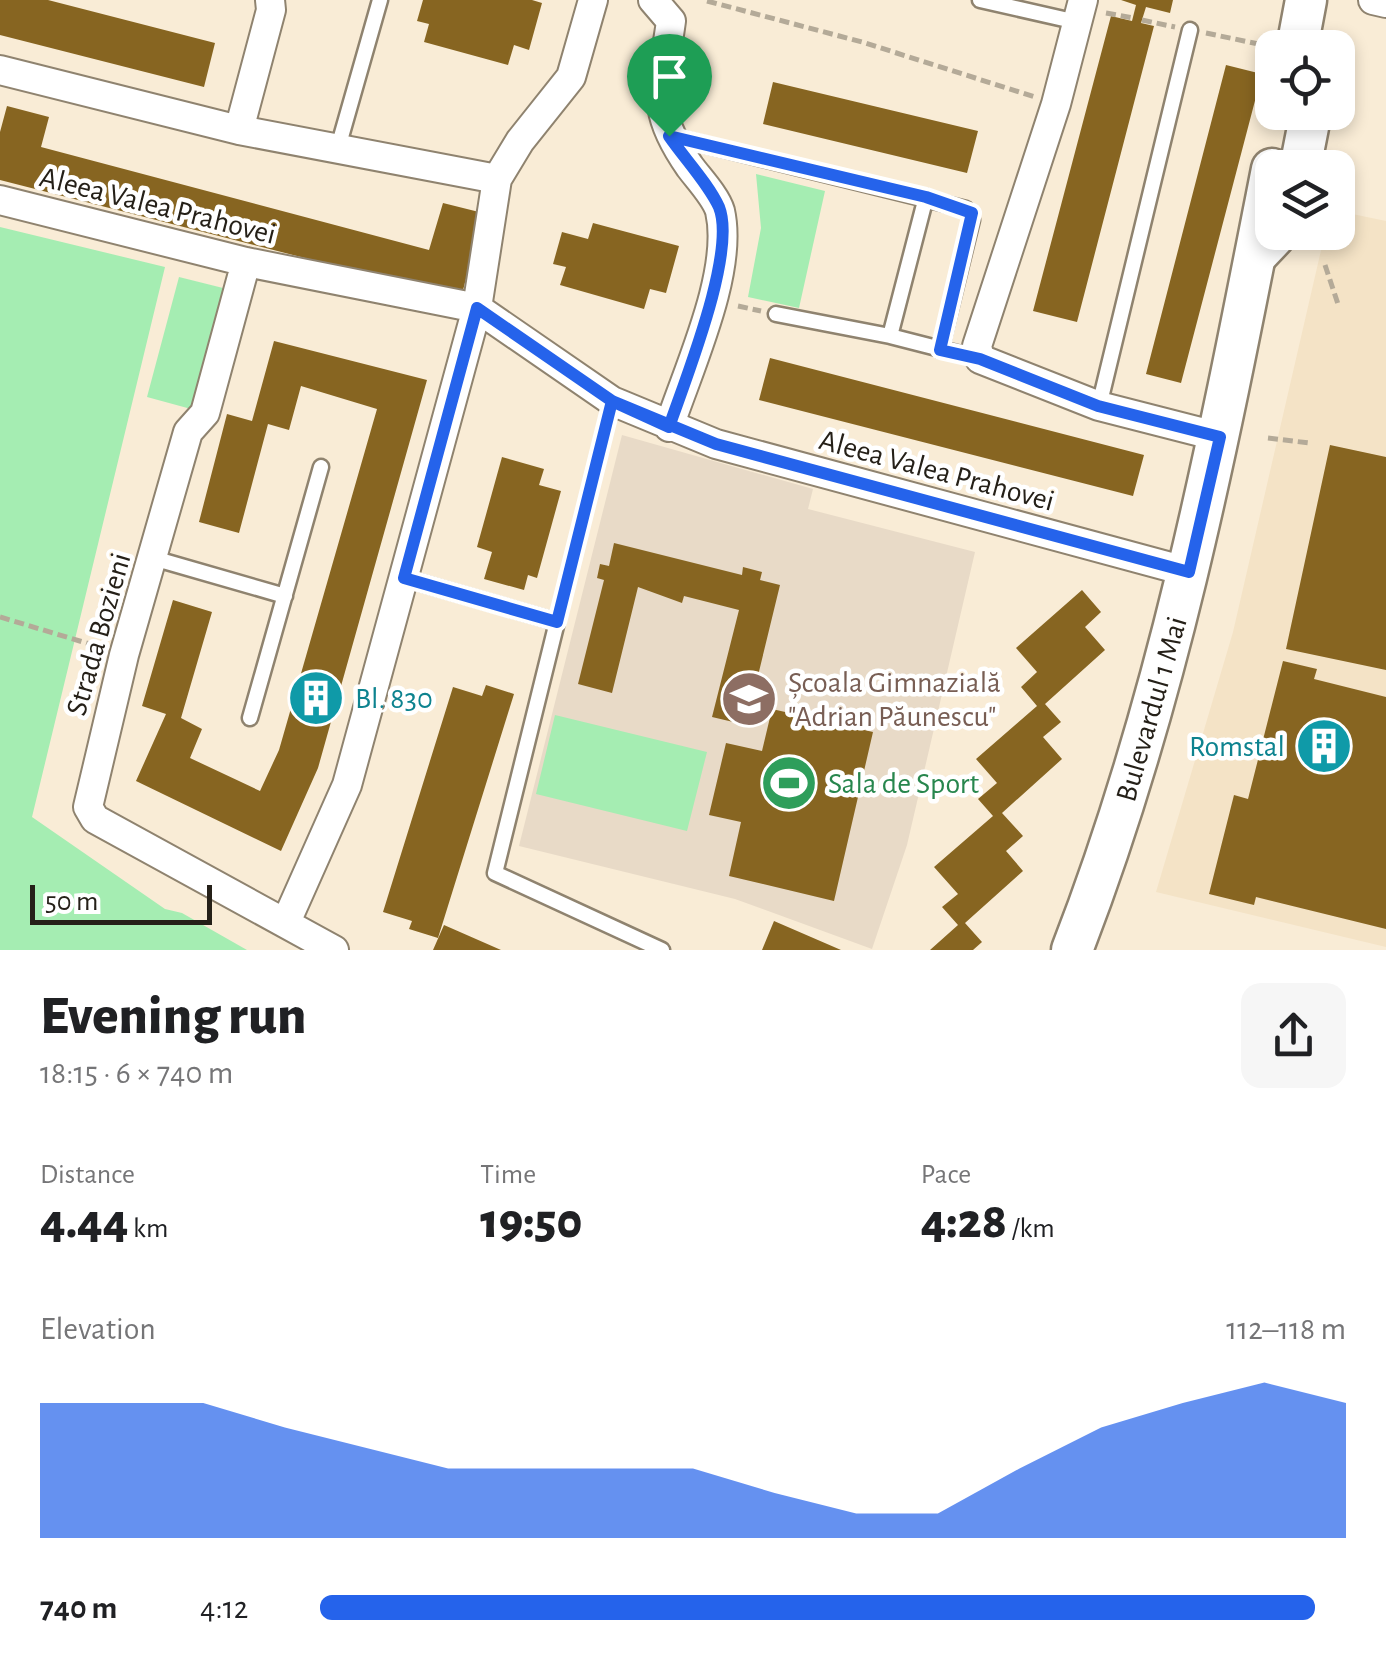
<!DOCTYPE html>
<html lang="en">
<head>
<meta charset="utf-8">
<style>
	body { margin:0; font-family:"Alegreya Sans",sans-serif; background:#f6f6f6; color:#202124; height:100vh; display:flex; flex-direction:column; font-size:38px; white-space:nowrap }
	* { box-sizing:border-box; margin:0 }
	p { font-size:32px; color:#757577 }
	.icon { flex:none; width:55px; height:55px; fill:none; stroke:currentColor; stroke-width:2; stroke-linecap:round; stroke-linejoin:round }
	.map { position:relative; height:950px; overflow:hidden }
	.panel { display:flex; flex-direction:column; background:#fff; flex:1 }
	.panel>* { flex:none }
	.tools { position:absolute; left:1255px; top:30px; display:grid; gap:20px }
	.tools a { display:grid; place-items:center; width:100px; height:100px; border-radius:20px; background:#fff; box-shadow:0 5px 15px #0003; font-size:50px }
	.scale { position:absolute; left:30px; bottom:25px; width:182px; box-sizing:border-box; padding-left:10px; border:5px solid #252018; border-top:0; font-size:28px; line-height:35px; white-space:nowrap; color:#252018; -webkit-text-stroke:8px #fff; paint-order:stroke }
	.pin { position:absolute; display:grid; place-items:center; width:85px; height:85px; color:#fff; margin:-102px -42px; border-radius:50% 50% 50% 0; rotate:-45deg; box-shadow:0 0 10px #0007 }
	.pin .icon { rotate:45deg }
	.round { display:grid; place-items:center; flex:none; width:105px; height:105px; border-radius:20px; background:#f6f6f6 }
	.overview { display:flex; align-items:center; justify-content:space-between; height:170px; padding:0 40px }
	h1 { font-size:55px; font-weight:800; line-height:75px }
	.metrics { display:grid; grid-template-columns:repeat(3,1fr); gap:15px; height:170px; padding:10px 40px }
	.metrics div { display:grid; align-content:center }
	.metrics b { font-size:50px; font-weight:800 }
	.metrics small { font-size:28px; font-weight:400 }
	.metrics p { font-size:28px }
	.chart { height:280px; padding:20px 40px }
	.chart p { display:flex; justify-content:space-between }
	.chart svg { width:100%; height:180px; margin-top:10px; fill:#2563eb; opacity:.7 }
	ul { padding:0 40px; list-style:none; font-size:32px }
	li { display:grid; grid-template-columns:160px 120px 1fr; align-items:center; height:75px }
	li i { height:25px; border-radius:12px; background:#2563eb }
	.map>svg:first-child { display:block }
	.built { fill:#f4e3c6 }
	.education { fill:#e8dac7 }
	.green { fill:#a5edb2 }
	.building { fill:#876521 }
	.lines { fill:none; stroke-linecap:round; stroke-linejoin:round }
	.lane-casing { stroke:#8f836f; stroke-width:19 }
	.street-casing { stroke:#8f836f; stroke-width:32 }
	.secondary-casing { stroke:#8f836f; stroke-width:45 }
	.path { stroke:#b4aa98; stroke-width:5; stroke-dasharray:10 5; stroke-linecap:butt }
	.lane { stroke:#fff; stroke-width:14 }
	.street { stroke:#fff; stroke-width:28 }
	.secondary { stroke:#fff; stroke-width:40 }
	.route-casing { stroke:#fff; stroke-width:20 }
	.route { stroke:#2563eb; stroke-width:12 }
	.labels { text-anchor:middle; stroke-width:9; stroke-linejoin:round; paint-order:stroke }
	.street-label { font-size:30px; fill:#252018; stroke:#fff }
	.education-label { font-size:30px; fill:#785e54; stroke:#fff; text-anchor:start }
	.culture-label { font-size:30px; fill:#0d838f; stroke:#fff; text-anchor:start }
	.leisure-label { font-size:30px; fill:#27864d; stroke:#fff; text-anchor:start }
</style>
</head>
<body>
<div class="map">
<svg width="1386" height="950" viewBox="0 0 1386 950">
	<rect width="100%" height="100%" fill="#f9ecd6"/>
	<path class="built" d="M 1338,211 L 1386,221 L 1386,947 L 1156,892 L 1233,632 L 1325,233 L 1338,232 Z"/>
	<path class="education" d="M 622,435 L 813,489 L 808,509 L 975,552 L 907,845 L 872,949 L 735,899 L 519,846 Z"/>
	<path class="green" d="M 756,174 L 825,191 L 799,308 L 748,297 L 761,228 Z
		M 0,227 L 165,267 L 32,817 L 165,909 L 182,913 L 247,950 L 0,950 Z
		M 179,277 L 223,288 L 191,409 L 147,397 Z
		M 555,715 L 707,752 L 687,831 L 536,794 Z"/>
	<path class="building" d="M 0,0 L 48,0 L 215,43 L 204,87 L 0,35 Z
		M 423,0 L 532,0 L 542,3 L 529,50 L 514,45 L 508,65 L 424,42 L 429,24 L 417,21 Z
		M 1121,0 L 1173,0 L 1170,13 L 1146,7 L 1141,23 L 1154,26 L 1077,322 L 1033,311 L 1111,16 L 1132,21 L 1136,5 Z
		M 1226,65 L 1262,74 L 1181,383 L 1146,374 Z
		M 773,82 L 978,131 L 967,173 L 763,124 Z
		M 7,106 L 49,117 L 41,147 L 429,250 L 443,203 L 483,213 L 461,298 L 0,180 L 0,132 Z
		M 593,223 L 679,246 L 666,293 L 650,289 L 644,309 L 560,285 L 566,267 L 553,264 L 562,232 L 588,239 Z
		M 274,341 L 427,380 L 318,768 L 281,851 L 136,781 L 166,714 L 142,706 L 173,600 L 212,612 L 181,718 L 202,729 L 190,758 L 260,791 L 279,750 L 377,409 L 301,386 L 289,430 L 268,424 L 239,533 L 199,522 L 227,414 L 252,421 Z
		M 770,358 L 1144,455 L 1133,496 L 759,400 Z
		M 1330,445 L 1386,457 L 1386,670 L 1286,649 Z
		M 502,457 L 544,469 L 539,485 L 561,491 L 537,578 L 528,575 L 524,590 L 484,579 L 492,552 L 477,547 Z
		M 614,543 L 742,575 L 743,567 L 762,572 L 760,580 L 780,585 L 746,725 L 712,717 L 739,610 L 684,596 L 682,603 L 638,587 L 612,693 L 578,684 L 604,580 L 597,578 L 600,564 L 609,566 Z
		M 1082,590 L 1101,612 L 1085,627 L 1105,650 L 1045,704 L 1061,722 L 1043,737 L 1062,759 L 1002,813 L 1023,836 L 1006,851 L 1023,871 L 965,923 L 982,942 L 973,950 L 930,950 L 958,925 L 942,907 L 958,894 L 934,867 L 993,816 L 978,799 L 997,783 L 976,759 L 1037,706 L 1021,687 L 1037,672 L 1016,648 Z
		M 1283,661 L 1317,669 L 1314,679 L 1386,697 L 1386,929 L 1256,897 L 1254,905 L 1209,894 L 1234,795 L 1248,799 Z
		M 486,685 L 514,694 L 438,938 L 409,929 L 412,921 L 383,912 L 453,687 L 482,696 Z
		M 772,709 L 873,732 L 834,901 L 729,876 L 741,822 L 709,815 L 726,743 L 762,751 Z
		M 774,921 L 841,950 L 762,950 Z
		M 444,925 L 501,950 L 433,950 Z"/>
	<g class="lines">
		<g class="lane-casing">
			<path id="lane" d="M 980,0 L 1077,22
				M 674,137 L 966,209 L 972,220 L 940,350
				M 337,151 L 380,0
				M 1263,267 L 1284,245 L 1279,232
				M 776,314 L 890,336 L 980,359
				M 890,336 L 926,197
				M 1099,406 L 1190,30
				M 153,558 L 285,596
				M 404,578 L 557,622 L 495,873 L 662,950
				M 250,718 L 321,467"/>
		</g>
		<g class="street-casing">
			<path id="street" d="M 653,0 L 671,21 C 662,89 648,107 690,167 C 699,179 716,197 720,211 C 734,272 688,369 669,427
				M 1083,0 L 1056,104 L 977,346 L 980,359 L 1099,406 L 1220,437
				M 1373,0 L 1386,3
				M 0,70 L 239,130 L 497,179
				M 239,130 L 271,10 L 270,0
				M 0,200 L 246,262 L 477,308 L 612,401 L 716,444 L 1189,572
				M 246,262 L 205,413 L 188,432 L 124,655 L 88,807 L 95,819 L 334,950
				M 286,922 L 347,785 L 477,308 L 497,179 L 520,141 L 571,77 L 593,0"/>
		</g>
		<g class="secondary-casing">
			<path id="secondary" d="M 1297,48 L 1306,0
				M 1300,168 L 1311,112
				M 1072,950 C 1170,698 1220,434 1272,169"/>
		</g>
		<path class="path" d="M 707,1 L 862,42 L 1035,97
			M 1106,13 L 1133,18
			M 1142,20 L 1175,27
			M 1206,33 L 1268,46
			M 1325,265 L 1338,304
			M 738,306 L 761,311
			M 1268,438 L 1309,443
			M 562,605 L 606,426
			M 0,617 L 103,648"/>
		<use href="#lane" class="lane"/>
		<use href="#street" class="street"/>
		<use href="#secondary" class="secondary"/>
	</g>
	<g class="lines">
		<g class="route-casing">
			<path id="route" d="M 669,136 C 684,158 708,183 719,207 C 737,252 685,380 669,427 L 612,401 L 477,308 L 404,578 L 557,622 L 612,401 L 716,444 L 1189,572 L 1220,437 L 1098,406 L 980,359 L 940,350 L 972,213 L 926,197 L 669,136"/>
		</g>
		<use href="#route" class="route"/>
	</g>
	<defs>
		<g id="building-disc" transform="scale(2.875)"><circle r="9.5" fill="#0f9aa8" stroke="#fff"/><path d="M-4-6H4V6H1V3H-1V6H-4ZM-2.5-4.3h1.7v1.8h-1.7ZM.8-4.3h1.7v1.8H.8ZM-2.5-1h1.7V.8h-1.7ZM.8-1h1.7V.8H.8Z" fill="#fff"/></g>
		<g id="school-disc" transform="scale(2.875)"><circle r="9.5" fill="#8d6e63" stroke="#fff"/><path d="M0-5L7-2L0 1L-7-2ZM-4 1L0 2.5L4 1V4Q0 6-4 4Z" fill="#fff"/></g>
		<g id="stadium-disc" transform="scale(2.875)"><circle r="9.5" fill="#2e9e5b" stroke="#fff"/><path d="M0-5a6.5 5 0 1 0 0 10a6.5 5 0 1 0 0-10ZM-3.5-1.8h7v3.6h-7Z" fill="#fff"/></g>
	</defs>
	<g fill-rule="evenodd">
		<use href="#building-disc" x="316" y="698"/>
		<use href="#school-disc" x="749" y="699"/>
		<use href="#building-disc" x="1324" y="746"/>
		<use href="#stadium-disc" x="789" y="783"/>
	</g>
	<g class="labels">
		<g class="street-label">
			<text transform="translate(158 205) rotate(14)" y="10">Aleea Valea Prahovei</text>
			<text transform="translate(937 470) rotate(15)" y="10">Aleea Valea Prahovei</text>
			<text transform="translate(98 634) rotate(-74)" y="10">Strada Bozieni</text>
			<text transform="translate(1151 709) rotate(-74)" y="10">Bulevardul 1 Mai</text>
		</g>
		<g class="education-label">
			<text x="788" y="692">Școala Gimnazială<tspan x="788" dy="34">"Adrian Păunescu"</tspan></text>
		</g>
		<g class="culture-label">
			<text x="355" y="708">Bl. 830</text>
			<text x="1285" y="756" text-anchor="end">Romstal</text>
		</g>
		<g class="leisure-label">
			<text x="828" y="793">Sala de Sport</text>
		</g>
	</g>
</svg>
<div class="tools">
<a><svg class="icon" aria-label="locate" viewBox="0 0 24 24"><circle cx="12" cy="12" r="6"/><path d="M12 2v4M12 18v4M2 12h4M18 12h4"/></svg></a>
<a><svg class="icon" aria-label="layers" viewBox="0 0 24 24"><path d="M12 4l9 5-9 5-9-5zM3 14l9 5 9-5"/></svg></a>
</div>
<div class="scale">50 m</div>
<div class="pin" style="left:669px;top:136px;background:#1e9e55"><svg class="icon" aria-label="arrive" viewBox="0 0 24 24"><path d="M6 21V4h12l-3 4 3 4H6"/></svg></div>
</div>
<section class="panel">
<div class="overview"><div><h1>Evening run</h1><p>18:15 · 6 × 740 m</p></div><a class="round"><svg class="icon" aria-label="share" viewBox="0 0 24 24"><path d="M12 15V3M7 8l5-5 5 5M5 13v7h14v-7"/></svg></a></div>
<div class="metrics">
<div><p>Distance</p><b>4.44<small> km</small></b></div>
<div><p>Time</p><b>19:50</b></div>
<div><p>Pace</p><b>4:28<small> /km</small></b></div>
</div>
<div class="chart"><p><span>Elevation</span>112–118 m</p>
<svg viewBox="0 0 160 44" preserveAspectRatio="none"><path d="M0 44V11L10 11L20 11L30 17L40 22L50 27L60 27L70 27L80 27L90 33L100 38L110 38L120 27L130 17L140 11L150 6L160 11V44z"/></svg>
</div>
<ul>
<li><b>740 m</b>4:12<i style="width:97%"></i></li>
</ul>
</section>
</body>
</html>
